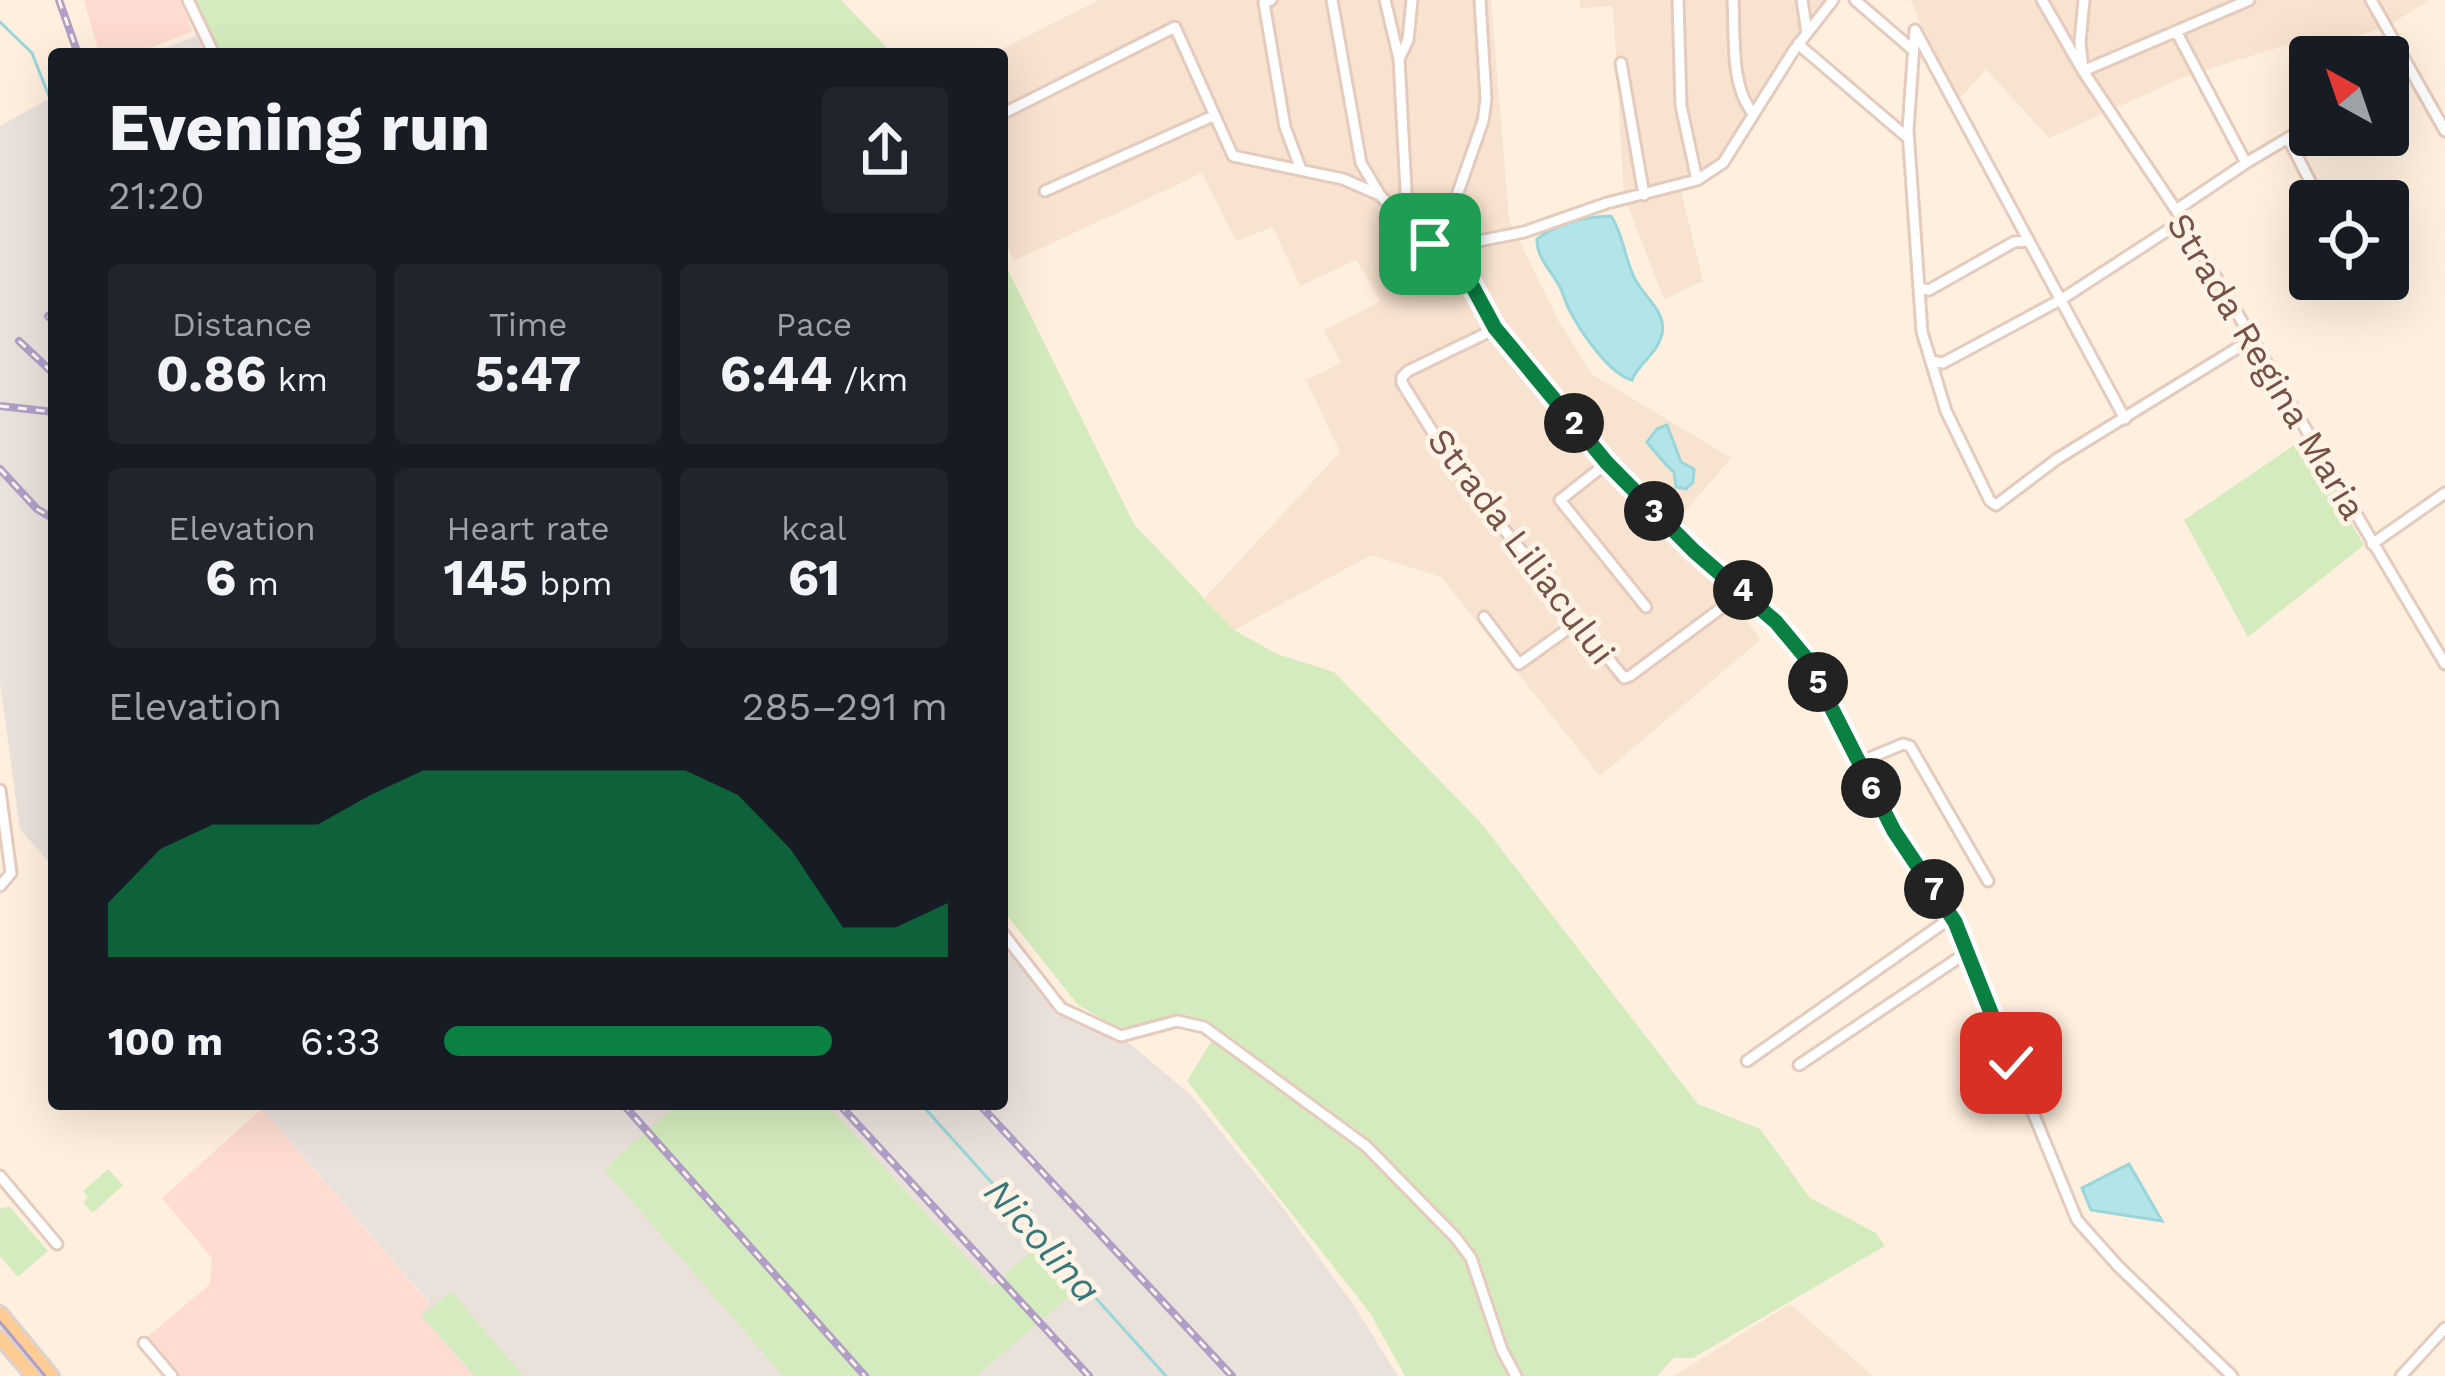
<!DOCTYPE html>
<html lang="en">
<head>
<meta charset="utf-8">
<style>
	body { margin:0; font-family:"Work Sans",sans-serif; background:#20242c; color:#f1f3f6; height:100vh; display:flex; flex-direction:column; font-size:45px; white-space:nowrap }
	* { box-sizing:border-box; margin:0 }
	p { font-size:39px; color:#9ea1a6 }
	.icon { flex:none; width:66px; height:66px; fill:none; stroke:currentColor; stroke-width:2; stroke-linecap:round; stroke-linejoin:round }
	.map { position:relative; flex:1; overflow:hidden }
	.side { position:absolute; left:48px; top:48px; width:960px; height:1062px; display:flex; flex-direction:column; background:#171b24; border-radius:12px; box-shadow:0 12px 48px #0002 }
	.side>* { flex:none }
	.needle { width:78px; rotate:320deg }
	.fabs { position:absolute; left:2289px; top:36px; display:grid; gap:24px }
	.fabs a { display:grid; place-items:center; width:120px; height:120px; border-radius:12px; background:#171b24; box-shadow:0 12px 48px #0002; font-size:60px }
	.pin { position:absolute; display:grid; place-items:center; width:102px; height:102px; color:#fff; margin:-51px; border-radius:24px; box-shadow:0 6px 18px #0006 }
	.km { position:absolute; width:60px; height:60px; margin:-30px; border-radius:50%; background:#222; color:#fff; font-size:33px; line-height:60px; text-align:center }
	.round { display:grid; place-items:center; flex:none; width:126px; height:126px; border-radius:12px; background:#20242c }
	.head { display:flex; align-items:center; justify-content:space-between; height:204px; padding:0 60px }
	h1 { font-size:66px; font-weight:700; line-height:90px }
	.figures { display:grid; grid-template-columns:repeat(3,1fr); gap:18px; height:204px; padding:12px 60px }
	.figures div { display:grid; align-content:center; border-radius:12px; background:#20242c; text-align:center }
	.figures b { font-size:51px; font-weight:700 }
	.figures small { font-size:33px; font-weight:400 }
	.figures p { font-size:33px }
	.chart { height:336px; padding:24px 60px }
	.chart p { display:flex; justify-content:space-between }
	.chart svg { width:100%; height:216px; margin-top:12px; fill:#0b8043; opacity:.7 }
	ul { padding:0 60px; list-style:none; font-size:39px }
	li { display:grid; grid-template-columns:192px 144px 1fr; align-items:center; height:90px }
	li i { height:30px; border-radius:15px; background:#0b8043 }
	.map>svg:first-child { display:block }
	.residential { fill:#f8e2d0 }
	.commercial { fill:#ffdbd1 }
	.industrial { fill:#ebe1db }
	.green { fill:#d4ecbd }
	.water { fill:#b2e5e8; stroke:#98d6da; stroke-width:3 }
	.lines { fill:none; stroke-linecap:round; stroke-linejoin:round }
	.stream { stroke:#98d6da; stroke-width:3 }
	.minor-casing { stroke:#e4cbbd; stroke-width:15 }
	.major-casing { stroke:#dbd2cf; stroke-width:18 }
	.minor { stroke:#fff; stroke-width:9 }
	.major { stroke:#ffcd94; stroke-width:12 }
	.tram { stroke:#b09ec7; stroke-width:3 }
	.rail-casing { stroke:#b09ec7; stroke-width:8 }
	.rail { stroke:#fff3e6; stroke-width:3; stroke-dasharray:9; stroke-linecap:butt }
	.route-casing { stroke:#fff; stroke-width:24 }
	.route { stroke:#0b8043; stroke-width:15 }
	.labels { text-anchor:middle; stroke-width:10; stroke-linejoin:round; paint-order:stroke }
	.street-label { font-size:36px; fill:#755245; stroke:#fff3e6 }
	.water-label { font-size:39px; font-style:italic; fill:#38787c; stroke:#fff3e6 }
</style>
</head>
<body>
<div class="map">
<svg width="2445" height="1376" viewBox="0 0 2445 1376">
	<rect width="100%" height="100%" fill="#feefdf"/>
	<path class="residential" d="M 1099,0 L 1491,0 L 1509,220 L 1560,324 L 1593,375 L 1731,458 L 1682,515 L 1694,543 L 1760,640 L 1600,776 L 1441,577 L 1371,555 L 1234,630 L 1205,598 L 1340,452 L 1306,380 L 1341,363 L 1324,330 L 1381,301 L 1356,260 L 1300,286 L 1273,227 L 1236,241 L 1202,173 L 1014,261 L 1002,232 L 1002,54 L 992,54 Z
		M 1580,0 L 1835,0 L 1716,173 L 1681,191 L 1703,281 L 1664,299 L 1624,196 L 1613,6 L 1580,8 Z
		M 1911,0 L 2429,0 L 2388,26 L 2305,53 L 2296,42 L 2186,76 L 2049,138 L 1986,69 L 1953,106 Z
		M 1790,1304 L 1873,1376 L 1674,1376 Z"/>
	<path class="commercial" d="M 84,0 L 180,0 L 192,31 L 135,54 L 99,54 Z
		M 262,1109 L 430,1305 L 420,1315 L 473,1376 L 178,1376 L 146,1338 L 210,1284 L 212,1258 L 162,1198 Z"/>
	<path class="industrial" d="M 205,33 L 216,54 L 149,54 Z
		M 54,96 L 54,868 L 20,829 L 0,683 L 0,126 Z
		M 1002,919 L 1038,973 L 1075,1010 L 1106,1024 L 1190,1094 L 1283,1208 L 1355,1307 L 1398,1376 L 473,1376 L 419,1314 L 430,1304 L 258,1104 L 1002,1104 Z"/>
	<path class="green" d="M 193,0 L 841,0 L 893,54 L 217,54 Z
		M 1002,258 L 1134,524 L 1234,630 L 1277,654 L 1334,672 L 1481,823 L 1698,1104 L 1760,1129 L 1810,1198 L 1876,1233 L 1885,1246 L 1693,1358 L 1674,1358 L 1657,1376 L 1405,1376 L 1370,1313 L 1187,1081 L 1212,1040 L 1189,1015 L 1125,1032 L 1078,1005 L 1002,909 Z
		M 2302,440 L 2364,545 L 2248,637 L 2184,520 Z
		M 678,1104 L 826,1104 L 992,1286 L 1038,1246 L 1078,1289 L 976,1376 L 783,1376 L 604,1169 Z
		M 108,1169 L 123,1185 L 93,1213 L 83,1203 L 88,1197 L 83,1191 Z
		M 10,1207 L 48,1251 L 18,1277 L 0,1256 L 0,1208 Z
		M 451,1291 L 523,1376 L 475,1376 L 422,1316 Z"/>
	<path class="water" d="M 1611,216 C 1624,236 1624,257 1634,277 C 1643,297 1667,311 1662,334 C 1657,355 1639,362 1632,380 C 1609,374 1580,331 1569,309 C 1564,300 1563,290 1557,282 C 1548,267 1537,257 1537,239 C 1558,223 1584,217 1611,216 Z
		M 1667,425 L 1681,462 L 1694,469 L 1693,482 L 1686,489 L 1676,487 L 1674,472 C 1671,471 1649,445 1647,442 L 1657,429 Z
		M 2129,1164 L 2162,1221 L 2091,1210 L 2082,1188 Z"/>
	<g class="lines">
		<path class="stream" d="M 0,22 L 32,53 L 54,109
			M 921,1104 L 1166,1376"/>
		<g class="minor-casing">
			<path id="minor" d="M 188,0 L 214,54
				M 1271,0 L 1264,3 L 1285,127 L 1300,167
				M 1332,0 L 1361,163 L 1380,195 L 1421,242 L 1464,244 L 1524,232 L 1607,203 L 1697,180 L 1723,163 L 1794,50 L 1833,0
				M 1385,0 L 1399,59 L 1408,229
				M 1480,0 L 1486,99 L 1483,121 L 1448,221 L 1454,257 L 1495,329 L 1607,463 L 1694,551 L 1793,639 L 1847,734 L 1893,831 L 1955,922 L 2077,1220 L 2118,1266 L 2232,1376
				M 1678,0 L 1681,106 L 1697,180
				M 1733,0 C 1735,33 1730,87 1753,113
				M 1802,0 L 1807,33
				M 1855,0 L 1913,50
				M 2042,0 L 2083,71 L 2249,0
				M 2084,0 L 2080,42 L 2083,71 L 2176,210 L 2445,664
				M 2371,0 L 2445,131
				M 1798,44 L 1908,138
				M 1399,59 L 1408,40 L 1412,0
				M 1621,63 L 1644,195
				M 2388,80 L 2409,68
				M 1002,114 L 1175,27 L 1233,156 L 1343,179 L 1380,195
				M 2288,138 L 2320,201
				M 2246,163 L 2310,125
				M 1045,191 L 1213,116
				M 2176,210 L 2246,163 L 2176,31
				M 1919,288 L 1929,290 L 2014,242 L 2029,241
				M 1495,329 L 1408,371 L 1402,377 L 1402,383 L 1457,471 L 1620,673 L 1624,678 L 1630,676 L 1744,591
				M 1932,361 L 1943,363 L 2062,299 L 2182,221
				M 2125,419 L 1915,30 L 1908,130 L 1922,332 L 1946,411 L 1990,501 L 1996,505 L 2057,459 L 2252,339
				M 1607,463 L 1560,500 L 1646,607
				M 2372,544 L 2445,493
				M 1484,617 L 1519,664 L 1579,621
				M 1860,762 L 1903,744 L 1910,746 L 1988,881
				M 0,790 L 11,873 L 0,886
				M 1002,932 L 1061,1008 L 1121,1036 L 1177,1021 L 1204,1027 L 1366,1146 L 1456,1238 L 1471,1258 L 1502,1350 L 1516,1376
				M 1747,1061 L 1952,917
				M 1799,1065 L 1969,951
				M 0,1176 L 57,1244
				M 144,1343 L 172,1376
				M 2401,1376 L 2445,1328"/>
		</g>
		<g class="major-casing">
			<path id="major" d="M 0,1313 L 52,1376
				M 0,1338 L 33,1376"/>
		</g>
		<use href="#minor" class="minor"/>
		<use href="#major" class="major"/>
		<path class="tram" d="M 0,1322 L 45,1376"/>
		<g class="rail-casing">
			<path id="rail" d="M 59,0 L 78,54
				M 48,316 L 54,322
				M 19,341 L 54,374
				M 0,406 L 54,412
				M 0,469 L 37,509 L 54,519
				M 623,1104 L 865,1376
				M 839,1104 L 1089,1376
				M 979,1104 L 1232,1376"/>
		</g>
		<use href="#rail" class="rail"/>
	</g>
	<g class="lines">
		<g class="route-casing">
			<path id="route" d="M 1430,244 L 1450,245 L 1495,328 L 1607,463 L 1694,551 L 1776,622 L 1806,658 L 1894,831 L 1955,922 L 2011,1063"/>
		</g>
		<use href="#route" class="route"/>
	</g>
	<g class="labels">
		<g class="street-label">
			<text transform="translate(2267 366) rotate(59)" y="13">Strada Regina Maria</text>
			<text transform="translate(1522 546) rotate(53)" y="13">Strada Liliacului</text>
		</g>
		<g class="water-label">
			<text transform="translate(1043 1240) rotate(48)" y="14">Nicolina</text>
		</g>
	</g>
</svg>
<div class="fabs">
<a><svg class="needle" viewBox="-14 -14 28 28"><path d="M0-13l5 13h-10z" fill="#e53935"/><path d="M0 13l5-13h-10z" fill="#9ea1a6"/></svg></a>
<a><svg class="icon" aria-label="locate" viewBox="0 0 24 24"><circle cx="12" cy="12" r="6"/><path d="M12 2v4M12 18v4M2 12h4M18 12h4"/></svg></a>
</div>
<div class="pin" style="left:1430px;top:244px;background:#1e9e55"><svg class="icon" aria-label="arrive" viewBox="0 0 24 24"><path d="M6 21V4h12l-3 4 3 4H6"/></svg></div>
<div class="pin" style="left:2011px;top:1063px;background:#d93025"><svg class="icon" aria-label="check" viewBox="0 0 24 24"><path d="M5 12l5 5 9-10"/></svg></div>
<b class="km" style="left:1574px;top:423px">2</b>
<b class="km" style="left:1654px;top:511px">3</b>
<b class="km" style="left:1743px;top:590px">4</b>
<b class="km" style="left:1818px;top:682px">5</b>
<b class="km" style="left:1871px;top:788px">6</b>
<b class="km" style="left:1934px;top:889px">7</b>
<section class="side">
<div class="head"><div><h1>Evening run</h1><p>21:20</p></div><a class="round"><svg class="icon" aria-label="share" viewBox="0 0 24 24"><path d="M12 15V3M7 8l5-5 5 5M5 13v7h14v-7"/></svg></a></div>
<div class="figures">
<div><p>Distance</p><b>0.86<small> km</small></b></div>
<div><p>Time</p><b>5:47</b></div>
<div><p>Pace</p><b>6:44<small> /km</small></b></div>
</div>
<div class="figures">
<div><p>Elevation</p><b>6<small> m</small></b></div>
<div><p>Heart rate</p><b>145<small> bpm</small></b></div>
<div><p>kcal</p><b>61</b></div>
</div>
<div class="chart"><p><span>Elevation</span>285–291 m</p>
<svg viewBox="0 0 160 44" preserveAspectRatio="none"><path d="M0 44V33L10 22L20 17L30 17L40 17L50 11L60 6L70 6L80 6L90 6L100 6L110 6L120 11L130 22L140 38L150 38L160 33V44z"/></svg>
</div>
<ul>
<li><b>100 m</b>6:33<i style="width:77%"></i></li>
</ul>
</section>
</div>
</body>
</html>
